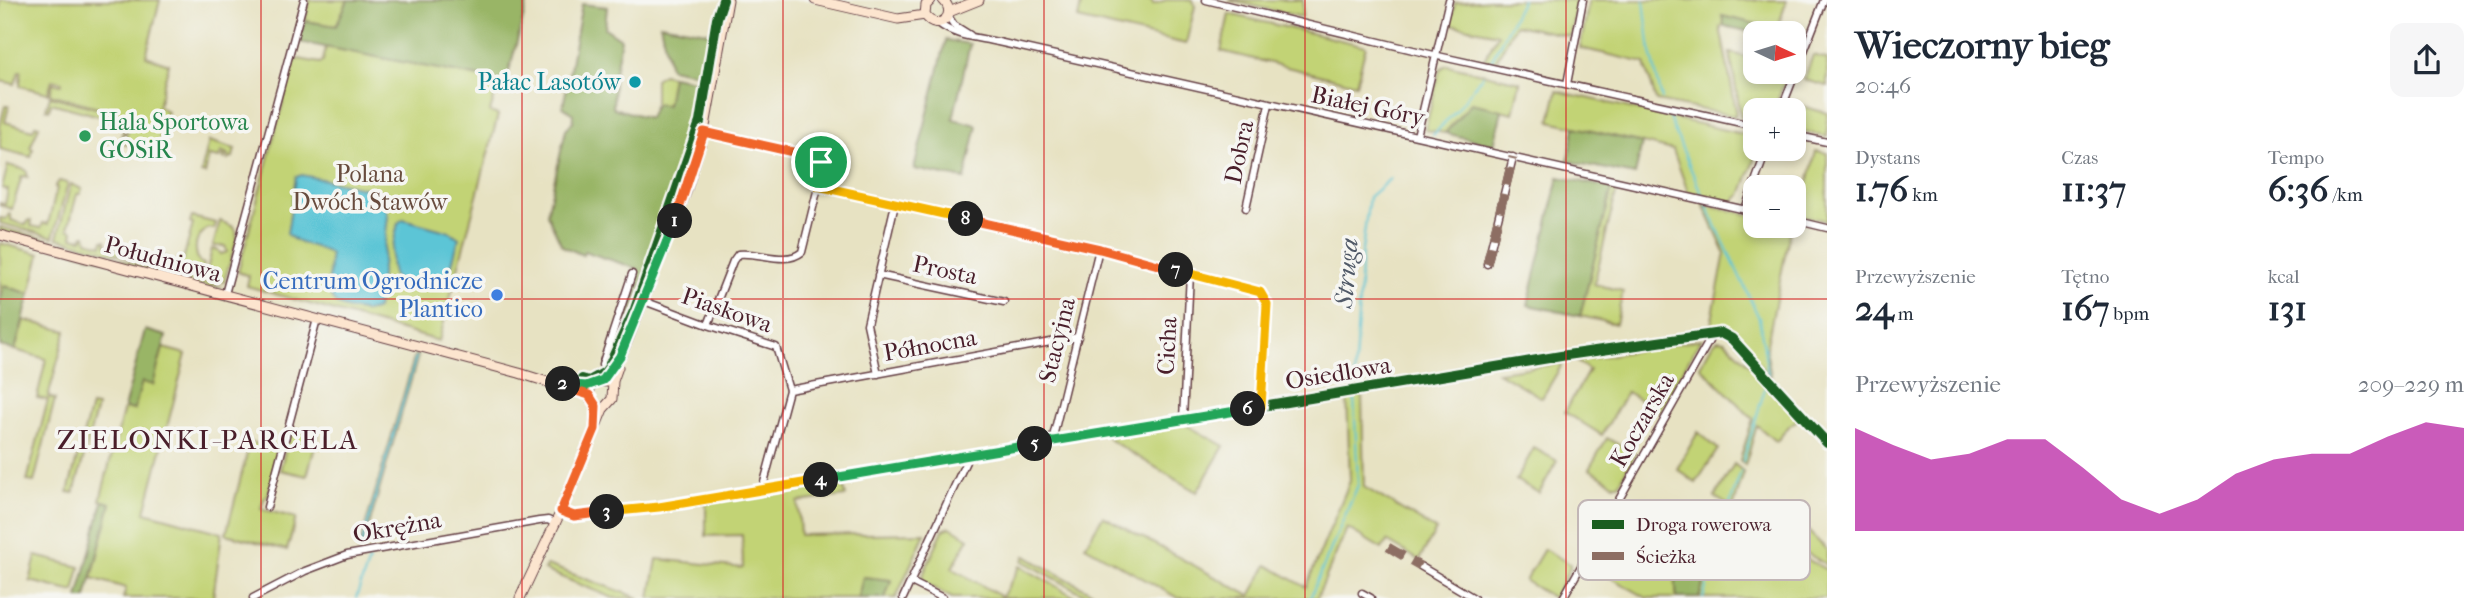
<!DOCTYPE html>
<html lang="pl">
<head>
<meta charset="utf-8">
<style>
	body { margin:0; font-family:"IM FELL French Canon",serif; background:#f6f6f7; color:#1f2937; height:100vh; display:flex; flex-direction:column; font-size:26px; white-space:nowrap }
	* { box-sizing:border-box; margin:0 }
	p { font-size:23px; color:#747a83 }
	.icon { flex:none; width:38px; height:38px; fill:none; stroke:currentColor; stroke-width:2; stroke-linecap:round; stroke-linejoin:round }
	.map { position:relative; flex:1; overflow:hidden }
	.drawer { display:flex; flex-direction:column; background:#fff; width:665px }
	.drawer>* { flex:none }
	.needle { width:46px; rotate:94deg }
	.buttons { position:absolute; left:1743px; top:21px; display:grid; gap:14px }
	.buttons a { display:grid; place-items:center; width:63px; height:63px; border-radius:14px; background:#fff; box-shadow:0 4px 10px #0003; font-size:35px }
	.pin { position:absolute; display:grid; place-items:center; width:60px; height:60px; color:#fff; margin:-30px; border:4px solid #fff; border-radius:50%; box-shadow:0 2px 7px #0007 }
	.km { position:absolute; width:35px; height:35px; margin:-18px; border-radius:50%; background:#222; color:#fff; font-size:19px; line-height:35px; text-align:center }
	.round { display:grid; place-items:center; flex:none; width:74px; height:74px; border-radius:14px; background:#f6f6f7 }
	.summary { display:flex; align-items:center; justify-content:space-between; height:119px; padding:0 28px }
	h1 { font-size:38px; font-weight:800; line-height:52px }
	.metrics { display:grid; grid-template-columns:repeat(3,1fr); gap:10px; height:119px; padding:7px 28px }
	.metrics div { display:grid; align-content:center }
	.metrics b { font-size:35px; font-weight:800 }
	.metrics small { font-size:19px; font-weight:400 }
	.metrics p { font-size:19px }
	.chart { height:196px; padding:14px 28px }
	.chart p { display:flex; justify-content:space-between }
	.chart svg { width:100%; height:126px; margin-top:7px; fill:#b5179e; opacity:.7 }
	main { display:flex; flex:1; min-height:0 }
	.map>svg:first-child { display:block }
	.green { fill:#c2d375; stroke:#867950; stroke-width:2 }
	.forest { fill:#99b566; stroke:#726a48; stroke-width:2 }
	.water { fill:#5bc5d6; stroke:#527280; stroke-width:2 }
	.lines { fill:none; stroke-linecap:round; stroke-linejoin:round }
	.stream { stroke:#5bc5d6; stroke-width:2 }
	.street-casing { stroke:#623c42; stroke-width:9 }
	.secondary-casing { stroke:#623c42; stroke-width:11 }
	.street { stroke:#fff; stroke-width:6 }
	.secondary { stroke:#fce5cf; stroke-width:9 }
	.quiet { stroke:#8d6e63; stroke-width:9; stroke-dasharray:18 9; stroke-linecap:butt }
	.cycleway-casing { stroke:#f6f6f2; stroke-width:15 }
	.cycleway { stroke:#1b5e20; stroke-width:10 }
	.split-1-casing { stroke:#fff; stroke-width:14 }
	.split-2-casing { stroke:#fff; stroke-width:14 }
	.split-3-casing { stroke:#fff; stroke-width:14 }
	.split-4-casing { stroke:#fff; stroke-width:14 }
	.split-5-casing { stroke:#fff; stroke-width:14 }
	.split-6-casing { stroke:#fff; stroke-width:14 }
	.split-7-casing { stroke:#fff; stroke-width:14 }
	.split-8-casing { stroke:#fff; stroke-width:14 }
	.split-9-casing { stroke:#fff; stroke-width:14 }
	.split-1 { stroke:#f0652b; stroke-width:9 }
	.split-2 { stroke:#22a559; stroke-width:9 }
	.split-3 { stroke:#f0652b; stroke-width:9 }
	.split-4 { stroke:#f5b400; stroke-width:9 }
	.split-5 { stroke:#22a559; stroke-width:9 }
	.split-6 { stroke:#22a559; stroke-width:9 }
	.split-7 { stroke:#f5b400; stroke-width:9 }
	.split-8 { stroke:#f0652b; stroke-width:9 }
	.split-9 { stroke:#f5b400; stroke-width:9 }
	.grid { fill:none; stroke:#d62828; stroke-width:2; stroke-opacity:0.55 }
	.culture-dot { fill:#0f9aa8; stroke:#f6f6f2; stroke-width:2.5 }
	.leisure-dot { fill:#2e9e5b; stroke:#f6f6f2; stroke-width:2.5 }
	.shop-dot { fill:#3f7fe0; stroke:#f6f6f2; stroke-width:2.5 }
	.labels { text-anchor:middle; stroke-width:7; stroke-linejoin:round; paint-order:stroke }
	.culture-label { font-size:24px; fill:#0d838f; stroke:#f6f6f2; text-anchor:end }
	.street-label { font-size:24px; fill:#4a1f2b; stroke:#f6f6f2 }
	.leisure-label { font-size:24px; fill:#27864d; stroke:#f6f6f2; text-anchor:start }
	.park-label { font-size:24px; fill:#684c3e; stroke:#f6f6f2 }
	.shop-label { font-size:24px; fill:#366cbe; stroke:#f6f6f2; text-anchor:end }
	.water-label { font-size:26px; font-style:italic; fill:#505967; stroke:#f6f6f2 }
	.quarter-label { font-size:28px; letter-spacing:2px; fill:#4a1f2b; stroke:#f6f6f2 }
	.key { fill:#f6f6f2; stroke:#c2b6b6; stroke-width:2 }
	.key-label { font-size:19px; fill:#4a1f2b }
</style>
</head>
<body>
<main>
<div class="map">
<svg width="1827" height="598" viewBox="0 0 1827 598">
	<rect width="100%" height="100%" fill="#f6f6f2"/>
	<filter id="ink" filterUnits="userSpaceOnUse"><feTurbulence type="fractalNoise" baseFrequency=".0143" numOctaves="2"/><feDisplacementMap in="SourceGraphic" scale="14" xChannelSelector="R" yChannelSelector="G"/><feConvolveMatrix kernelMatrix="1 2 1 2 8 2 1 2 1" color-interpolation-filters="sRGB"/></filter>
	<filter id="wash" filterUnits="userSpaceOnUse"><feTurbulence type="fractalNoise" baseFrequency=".00686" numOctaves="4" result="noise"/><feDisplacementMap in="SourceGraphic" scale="28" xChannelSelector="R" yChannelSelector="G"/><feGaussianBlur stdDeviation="1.57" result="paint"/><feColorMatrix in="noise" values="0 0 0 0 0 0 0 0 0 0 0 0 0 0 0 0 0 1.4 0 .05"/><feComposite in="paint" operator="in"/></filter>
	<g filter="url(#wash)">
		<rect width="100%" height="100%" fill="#e7e2c2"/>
		<path class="green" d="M 0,0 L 160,0 L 146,56 L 169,64 L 158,106 L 167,111 L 156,152 L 124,144 L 131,120 L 128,115 L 50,94 L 53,83 L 61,85 L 62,82 L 52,80 L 48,93 L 20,86 L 21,71 L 19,71 L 15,84 L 0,81 Z
			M 310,0 L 348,0 L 336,26 L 305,21 Z
			M 1082,0 L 1151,0 L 1153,4 L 1166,0 L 1192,0 L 1195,6 L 1186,44 L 1078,19 Z
			M 1228,0 L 1303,0 L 1302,17 Z
			M 1489,0 L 1577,0 L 1570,36 L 1515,25 L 1495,63 L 1484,60 L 1498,34 L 1450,24 L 1455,3 Z
			M 1589,0 L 1787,0 L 1777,29 L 1722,16 L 1724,26 L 1720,27 L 1736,110 L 1735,116 L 1656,101 L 1645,63 L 1580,48 Z
			M 1229,14 L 1366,46 L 1356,84 L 1221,51 Z
			M 326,47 L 499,81 L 490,112 L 498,115 L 439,341 L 247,286 L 249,276 L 238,272 L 294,61 L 299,59 L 320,63 L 323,61 Z
			M 1730,53 L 1755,59 L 1755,72 L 1788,72 L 1774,110 L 1755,110 L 1755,121 L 1741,118 Z
			M 1813,55 L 1827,59 L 1827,86 L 1804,80 Z
			M 1447,65 L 1520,82 L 1513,113 L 1471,103 L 1445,133 L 1425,130 L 1440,69 Z
			M 663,74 L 672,76 L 667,106 L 655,104 L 655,79 Z
			M 1557,91 L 1755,137 L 1755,149 L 1758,149 L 1741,195 L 1732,202 L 1688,192 L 1673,150 L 1550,121 Z
			M 50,96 L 126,116 L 128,120 L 123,139 L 121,138 L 125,123 L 51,103 L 49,110 L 46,109 Z
			M 1794,104 L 1827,113 L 1827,137 L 1794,129 L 1792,110 Z
			M 5,106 L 9,106 L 5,122 L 33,130 L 35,125 L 39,126 L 30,148 L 33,149 L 31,157 L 0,149 L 0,125 Z
			M 209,141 L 235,149 L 233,157 L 228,160 L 228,154 L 226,154 L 225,159 L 222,158 L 224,153 L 221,152 L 219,158 L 209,156 L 205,174 L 201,173 Z
			M 1816,151 L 1827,153 L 1827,221 L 1800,215 Z
			M 8,165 L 26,170 L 28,177 L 22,176 L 12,209 L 0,205 L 0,203 L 5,204 L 8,190 L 2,188 Z
			M 59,181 L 68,183 L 53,237 L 0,223 L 0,218 L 6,219 L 9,214 L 11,215 L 11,220 L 26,225 L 29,220 L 32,221 L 31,226 L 41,228 L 43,223 L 48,224 L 57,188 L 55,187 Z
			M 71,184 L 82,189 L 80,194 L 77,194 L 68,229 L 73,231 L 72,237 L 82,239 L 84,235 L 86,235 L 87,241 L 102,245 L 103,240 L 106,240 L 107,246 L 122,250 L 124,245 L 127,246 L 126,251 L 142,255 L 144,250 L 147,251 L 146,257 L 162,261 L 164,256 L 167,257 L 166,262 L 176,265 L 178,259 L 183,260 L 193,224 L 190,223 L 192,217 L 216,223 L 214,229 L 208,228 C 195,238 193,247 199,262 L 204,264 L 201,277 L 57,238 Z
			M 1612,188 L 1617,189 L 1594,284 L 1623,291 L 1616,324 L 1580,316 Z
			M 1703,204 L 1755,216 L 1755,226 L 1791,226 L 1766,349 L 1771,378 L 1729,330 L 1710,330 L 1725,253 Z
			M 220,221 L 232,226 L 236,230 L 237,239 L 224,282 L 205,278 L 212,249 L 218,250 L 221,254 L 227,252 L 225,246 L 213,246 Z
			M 0,227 L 220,286 L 212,288 L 0,232 Z
			M 0,243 L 40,254 L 30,294 L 5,286 L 0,303 Z
			M 24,320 L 66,331 L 48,397 L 55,399 L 34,482 L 27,481 L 48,400 L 37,398 L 46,359 L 15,350 Z
			M 1701,339 L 1659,411 L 1627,392 L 1602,435 L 1565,412 L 1589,370 L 1576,361 Z
			M 1718,340 L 1725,341 L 1765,379 L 1799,419 L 1790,425 L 1776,442 L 1757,425 L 1745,465 L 1740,460 L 1753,419 L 1700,366 L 1713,343 Z
			M 163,348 L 186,354 L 145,512 L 222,533 L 213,598 L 123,598 L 126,588 L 92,578 L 111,504 L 100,500 L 124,408 L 134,410 L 142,381 L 153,384 Z
			M 415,355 L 418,356 L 364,543 L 367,546 L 359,548 Z
			M 1563,363 L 1542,398 L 1498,372 Z
			M 1362,394 L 1364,487 L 1436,530 L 1419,560 L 1387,541 L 1382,549 L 1347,528 L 1317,598 L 1178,598 L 1085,546 L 1103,516 L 1250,596 L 1267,565 L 1306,587 L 1350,481 L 1347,397 Z
			M 91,406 L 97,407 L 74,493 L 68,492 Z
			M 1183,423 L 1224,446 L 1197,492 L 1110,440 L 1107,435 Z
			M 291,428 L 318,435 L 307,476 L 280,470 Z
			M 1698,432 L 1718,449 L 1696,483 L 1677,469 Z
			M 1607,438 L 1635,454 L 1619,484 L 1614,484 L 1589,469 Z
			M 250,442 L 280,449 L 268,495 L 264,499 L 261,509 L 296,518 L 287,550 L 226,534 Z
			M 1534,448 L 1557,461 L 1539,493 L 1516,480 Z
			M 1734,464 L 1744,472 L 1733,508 L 1715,497 Z
			M 842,480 L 846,496 L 798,502 L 800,535 L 925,533 L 896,598 L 885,598 L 891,580 L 863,577 L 858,598 L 650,598 L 657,559 L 743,568 L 742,535 L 706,536 L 706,502 Z
			M 1628,501 L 1677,528 C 1679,551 1673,574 1677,598 L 1647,598 L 1594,568 L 1593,565 Z
			M 1725,514 L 1827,570 L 1827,598 L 1699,598 Z
			M 1792,515 L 1827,550 L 1827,565 L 1778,536 Z
			M 950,527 L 969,538 L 952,568 L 1002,597 L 1020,566 L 1077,598 L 952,598 L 924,583 L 922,577 L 943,530 Z
			M 1544,549 L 1570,564 L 1570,568 L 1554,598 L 1525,581 Z
			M 36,556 L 80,567 L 74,592 L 30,581 Z
			M 1025,556 L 1102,598 L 1103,598 L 1091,598 L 1023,561 Z
			M 547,565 L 639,598 L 613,598 L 544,570 Z"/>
		<path class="forest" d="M 348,0 L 528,0 L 506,82 L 299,42 L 305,21 L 336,26 Z
			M 582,4 L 607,7 L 605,28 L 621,39 L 614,77 L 613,108 L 649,118 L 655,104 L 667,105 L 672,76 L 704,82 L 697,122 L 634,306 L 623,331 L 619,330 L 638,269 L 584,251 L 583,255 L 562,246 L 547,214 L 566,129 L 573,122 L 573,114 L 563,107 Z
			M 1722,16 L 1777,29 L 1776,33 L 1756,33 L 1724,26 Z
			M 660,24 L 713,33 L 705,75 L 670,68 Z
			M 946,40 L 970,44 L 953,119 L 977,125 L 965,179 L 914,169 Z
			M 1471,103 L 1502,110 L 1494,145 L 1445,133 Z
			M 1575,127 L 1642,143 L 1635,175 L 1568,161 Z
			M 1559,177 L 1612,188 L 1580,316 L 1528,305 Z
			M 4,286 L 30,294 L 15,350 L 0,346 L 0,303 Z
			M 145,330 L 166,336 L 153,385 L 142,382 L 134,410 L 124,408 Z
			M 103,501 L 111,503 L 86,598 L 78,598 Z
			M 1677,528 L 1714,548 L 1699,598 L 1677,598 C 1673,574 1679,551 1677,528 Z
			M 863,577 L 891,580 L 885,598 L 858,598 Z"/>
		<path class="water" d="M 302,175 L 383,192 L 388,216 L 377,309 C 369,313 364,311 355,310 C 319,306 331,281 330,254 C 316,244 298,246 287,234 L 296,177 Z
			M 403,219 L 450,232 L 459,238 L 446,286 C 429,293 412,286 395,280 C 387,261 394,242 398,223 Z"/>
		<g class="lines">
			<path class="stream" d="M 1644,0 L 1649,44 L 1662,99
				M 1491,61 L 1522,0
				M 1669,118 L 1702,195
				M 1433,135 L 1456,111 L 1483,75
				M 1707,206 L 1759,318 L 1768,374
				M 1354,381 L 1362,250 L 1369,197 L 1391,178
				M 1743,461 L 1766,385
				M 1729,507 L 1741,471
				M 364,548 L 362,543 L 416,357
				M 356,598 L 369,561
				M 1310,598 L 1358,485 L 1354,397
				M 1703,598 L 1727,515"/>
		</g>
	</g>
	<g filter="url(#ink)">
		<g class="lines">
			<g class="street-casing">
				<path id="street" d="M 1206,0 L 1438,56 L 1755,126
					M 948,16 L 954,25 L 970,35
					M 938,23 C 956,37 976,37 998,42 L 1755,212
					M 1567,84 L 1583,0
					M 1781,110 L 1824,0
					M 704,132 L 815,157 L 821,162 L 822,171 L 802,252 C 785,266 759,251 738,254 L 733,261 L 708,325
					M 1794,135 L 1827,142
					M 1417,136 L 1449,0
					M 818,186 L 1099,249 L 1260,292 L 1267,304 L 1261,407
					M 1246,208 L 1269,104
					M 1745,209 L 1767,149
					M 1794,220 L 1827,228
					M 1487,264 L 1513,157
					M 878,275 L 1004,302
					M 225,294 L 304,0
					M 644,301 L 708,325 L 776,347 L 789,390 L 762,490
					M 602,365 L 632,274
					M 878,374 L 867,324 L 895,204
					M 789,390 L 1078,337
					M 1183,419 L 1190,273
					M 1052,441 L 1099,249
					M 267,507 L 317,319
					M 561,511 L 574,516 L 659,507 L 1567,355 L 1721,333 L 1732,339 L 1827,443
					M 1420,566 L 1474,598
					M 911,582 L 943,598
					M 1362,593 L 1371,598
					M 253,598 L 305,571 L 347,555 L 539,521 L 548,520 L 556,524
					M 903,598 L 969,455
					M 1563,598 L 1713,334"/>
			</g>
			<g class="secondary-casing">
				<path id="secondary" d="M 815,0 L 898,19 L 925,15
					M 931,0 L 926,5 L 925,15 C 937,33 959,15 943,0
					M 949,12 L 979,0
					M 0,235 L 519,373 L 589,395
					M 603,380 L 621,355 L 628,339 L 686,192 L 704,132 L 728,0
					M 567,383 L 586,385 L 599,381 L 607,382
					M 590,389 L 589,396 L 596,406 L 595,422
					M 520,598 L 561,511 L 603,409 L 612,399 L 613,381 L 618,367"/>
			</g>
			<use href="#street" class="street"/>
			<use href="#secondary" class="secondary"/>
			<path class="quiet" d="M 1487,264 L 1513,157
				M 1388,547 L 1420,566"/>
			<g class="cycleway-casing">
				<path id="cycleway" d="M 582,379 L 589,381 L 605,372 L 608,368 L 635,309 L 700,122 L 717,18 L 723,0
					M 561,511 L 574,516 L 659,507 L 1567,355 L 1721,333 L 1732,339 L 1827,443"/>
			</g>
			<use href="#cycleway" class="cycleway"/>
		</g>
	</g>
	<g class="lines" filter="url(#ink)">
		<g class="split-1-casing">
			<path id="split-1" d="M 675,221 L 704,132 L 815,157 L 821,162"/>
		</g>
		<g class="split-2-casing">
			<path id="split-2" d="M 563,384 L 586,386 L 603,380 L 620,356 L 675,221"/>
		</g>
		<g class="split-3-casing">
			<path id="split-3" d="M 563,384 L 554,384 L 589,395 L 596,406 L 595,429 L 561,511 L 574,516 L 607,512"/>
		</g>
		<g class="split-4-casing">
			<path id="split-4" d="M 607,512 L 659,507 L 821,480"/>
		</g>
		<g class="split-5-casing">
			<path id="split-5" d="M 821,480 L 1035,444"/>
		</g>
		<g class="split-6-casing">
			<path id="split-6" d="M 1035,444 L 1248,409"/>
		</g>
		<g class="split-7-casing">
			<path id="split-7" d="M 1176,270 L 1260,292 L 1267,304 L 1261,407 L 1248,409"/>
		</g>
		<g class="split-8-casing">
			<path id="split-8" d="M 966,219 L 1100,249 L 1176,270"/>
		</g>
		<g class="split-9-casing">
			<path id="split-9" d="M 821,162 L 818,186 L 966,219"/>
		</g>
		<use href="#split-1" class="split-1"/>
		<use href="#split-2" class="split-2"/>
		<use href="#split-3" class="split-3"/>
		<use href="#split-4" class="split-4"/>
		<use href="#split-5" class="split-5"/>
		<use href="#split-6" class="split-6"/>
		<use href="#split-7" class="split-7"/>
		<use href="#split-8" class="split-8"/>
		<use href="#split-9" class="split-9"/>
	</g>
	<path class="grid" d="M 261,0 L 261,598M 522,0 L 522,598M 783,0 L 783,598M 1044,0 L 1044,598M 1305,0 L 1305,598M 1566,0 L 1566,598M 0,299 L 1827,299"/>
	<circle class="culture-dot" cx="635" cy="82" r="7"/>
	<circle class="leisure-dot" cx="85" cy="136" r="7"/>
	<circle class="shop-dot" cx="497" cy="295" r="7"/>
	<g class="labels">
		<g class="culture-label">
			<text x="621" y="90">Pałac Lasotów</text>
		</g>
		<g class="street-label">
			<text transform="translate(1368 106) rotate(12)" y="8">Białej Góry</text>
			<text transform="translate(1239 152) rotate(-78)" y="8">Dobra</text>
			<text transform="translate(163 259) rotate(15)" y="8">Południowa</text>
			<text transform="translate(945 270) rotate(12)" y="8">Prosta</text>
			<text transform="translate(727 310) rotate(19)" y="8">Piaskowa</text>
			<text transform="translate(1057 340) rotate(-76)" y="8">Stacyjna</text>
			<text transform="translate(930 345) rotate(-10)" y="8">Północna</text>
			<text transform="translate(1167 346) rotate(-87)" y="8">Cicha</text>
			<text transform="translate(1338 373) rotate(-9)" y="8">Osiedlowa</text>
			<text transform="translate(1642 420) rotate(-60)" y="8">Koczarska</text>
			<text transform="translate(397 527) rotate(-10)" y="8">Okrężna</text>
		</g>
		<g class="leisure-label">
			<text x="99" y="130">Hala Sportowa<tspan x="99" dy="28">GOSiR</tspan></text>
		</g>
		<g class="park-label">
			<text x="370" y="182">Polana<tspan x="370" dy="28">Dwóch Stawów</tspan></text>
		</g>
		<g class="shop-label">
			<text x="483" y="289">Centrum Ogrodnicze<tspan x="483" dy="28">Plantico</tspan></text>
		</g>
		<g class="water-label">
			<text transform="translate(1346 273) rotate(-85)" y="9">Struga</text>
		</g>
		<g class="quarter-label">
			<text x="208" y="449">ZIELONKI-PARCELA</text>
		</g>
	</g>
	<rect x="1578" y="500" width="232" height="80" rx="10" class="key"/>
	<rect x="1592" y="520" width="32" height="9" fill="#1b5e20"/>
	<rect x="1592" y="552" width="32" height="8" fill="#8d6e63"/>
	<g class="key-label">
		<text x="1636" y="531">Droga rowerowa</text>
		<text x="1636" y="563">Ścieżka</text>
	</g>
</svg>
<div class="buttons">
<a><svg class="needle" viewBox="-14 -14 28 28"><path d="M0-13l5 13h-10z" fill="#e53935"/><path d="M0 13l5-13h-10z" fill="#747a83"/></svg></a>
<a>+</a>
<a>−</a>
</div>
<div class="pin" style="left:821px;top:162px;background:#1e9e55"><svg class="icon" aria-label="arrive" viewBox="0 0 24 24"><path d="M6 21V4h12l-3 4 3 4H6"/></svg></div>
<b class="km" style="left:675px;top:221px">1</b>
<b class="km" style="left:563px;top:384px">2</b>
<b class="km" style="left:607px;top:512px">3</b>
<b class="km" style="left:821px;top:480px">4</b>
<b class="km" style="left:1035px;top:444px">5</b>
<b class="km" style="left:1248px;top:409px">6</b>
<b class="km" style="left:1176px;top:270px">7</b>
<b class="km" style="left:966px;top:219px">8</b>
</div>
<section class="drawer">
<div class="summary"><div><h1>Wieczorny bieg</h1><p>20:46</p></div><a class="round"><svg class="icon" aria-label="share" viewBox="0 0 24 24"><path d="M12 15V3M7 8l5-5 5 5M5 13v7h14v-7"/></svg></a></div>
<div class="metrics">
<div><p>Dystans</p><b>1.76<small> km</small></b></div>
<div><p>Czas</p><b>11:37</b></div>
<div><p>Tempo</p><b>6:36<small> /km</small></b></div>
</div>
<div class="metrics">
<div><p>Przewyższenie</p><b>24<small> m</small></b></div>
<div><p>Tętno</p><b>167<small> bpm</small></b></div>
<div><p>kcal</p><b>131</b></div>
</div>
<div class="chart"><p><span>Przewyższenie</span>209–229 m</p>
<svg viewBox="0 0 160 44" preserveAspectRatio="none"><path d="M0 44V8L10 14L20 19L30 17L40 12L50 12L60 22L70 33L80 38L90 33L100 24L110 19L120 17L130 17L140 11L150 6L160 8V44z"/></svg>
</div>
</section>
</main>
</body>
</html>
